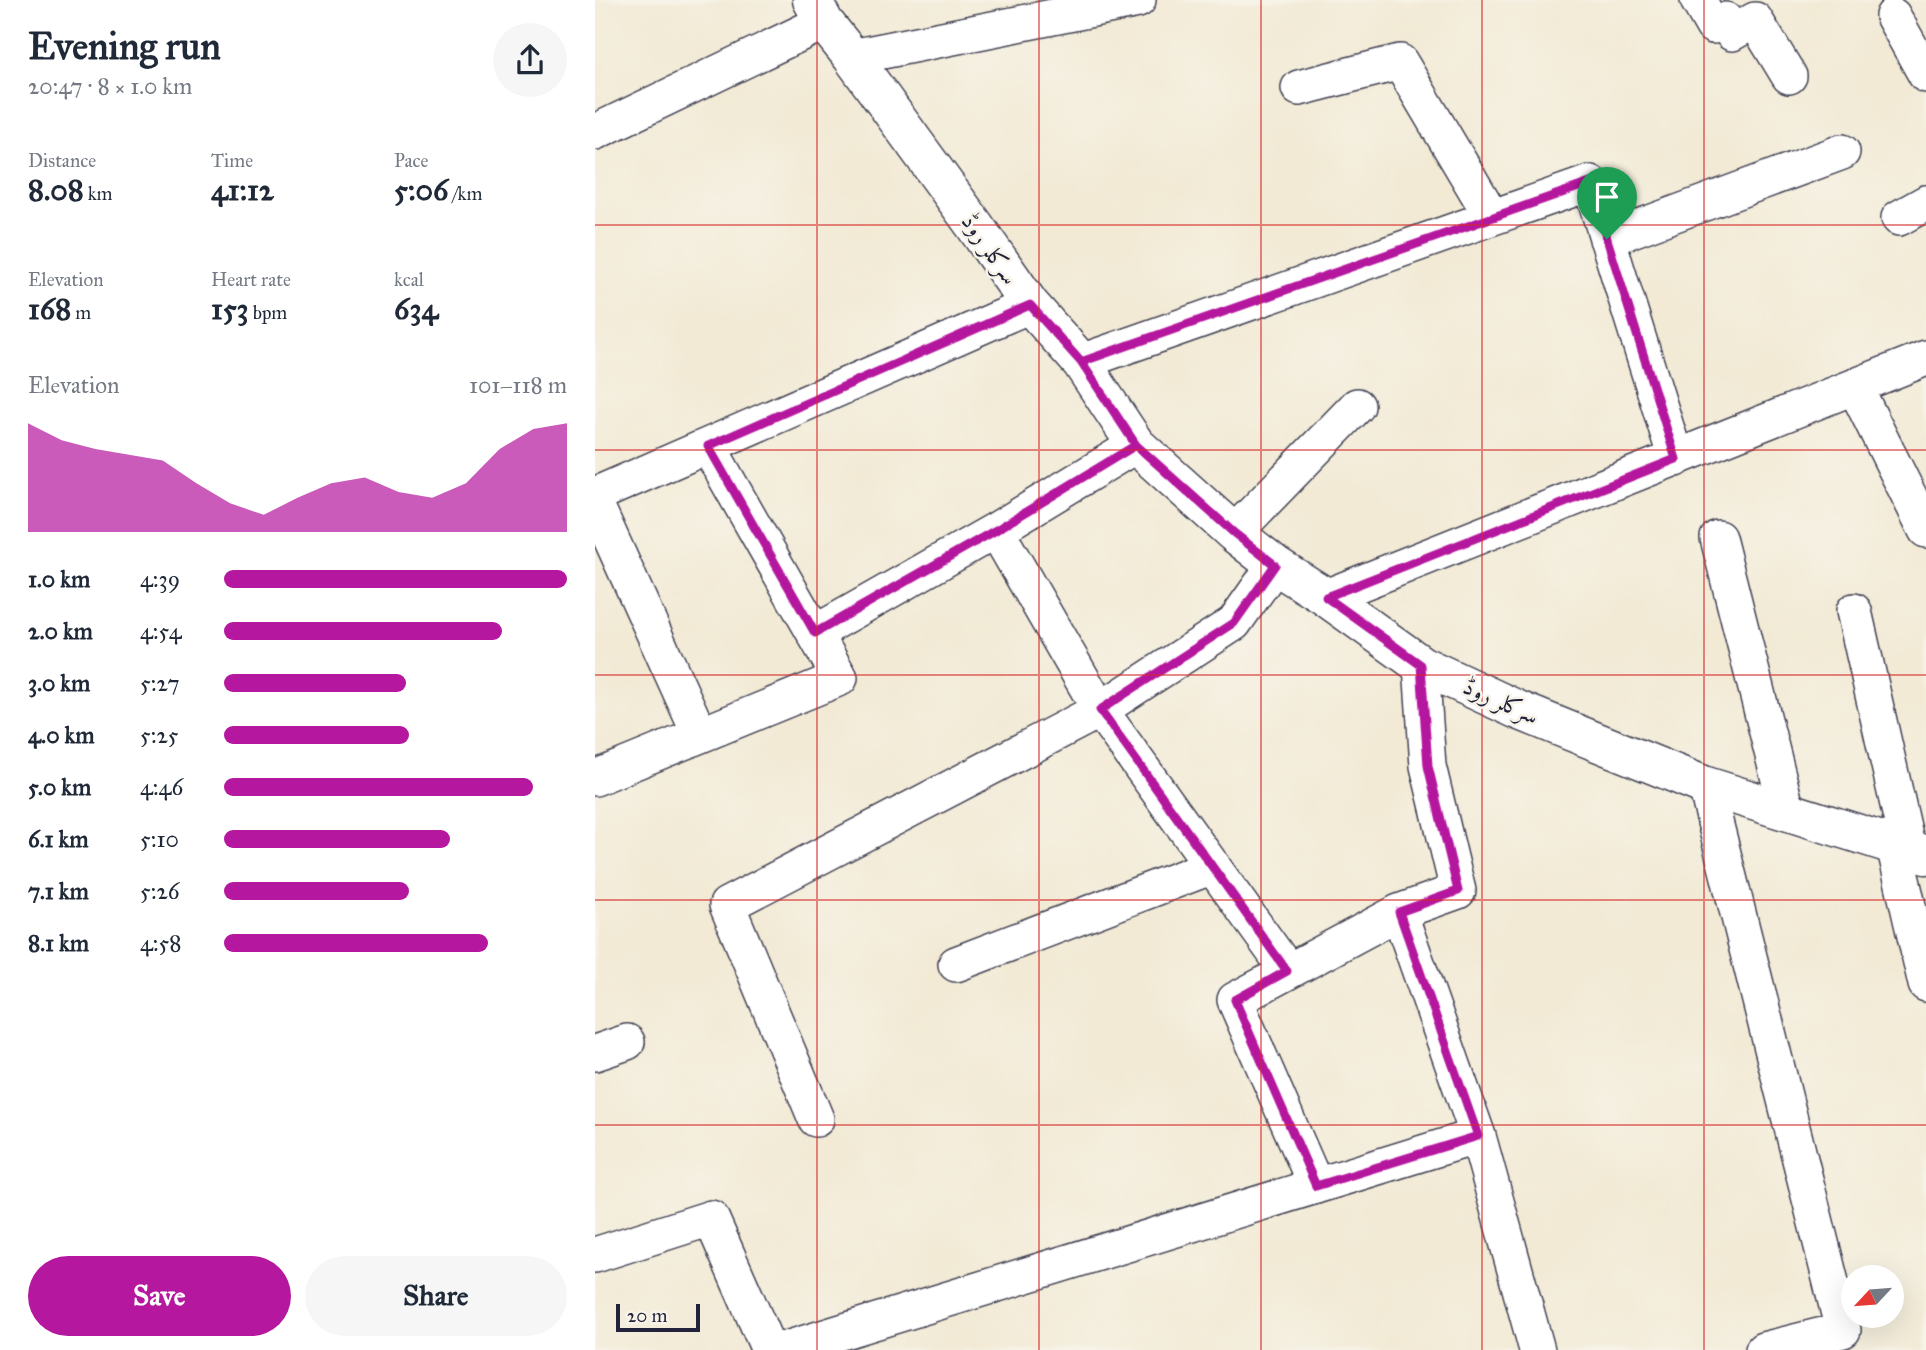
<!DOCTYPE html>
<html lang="en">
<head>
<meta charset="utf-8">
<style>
	body { margin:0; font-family:"IM FELL Great Primer",Amiri,serif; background:#f6f6f7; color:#1f2937; height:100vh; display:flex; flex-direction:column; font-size:26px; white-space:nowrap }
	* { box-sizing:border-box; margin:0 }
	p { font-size:23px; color:#747a83 }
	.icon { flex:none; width:38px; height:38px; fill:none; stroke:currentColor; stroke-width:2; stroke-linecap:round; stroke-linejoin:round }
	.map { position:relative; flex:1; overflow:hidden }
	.side { display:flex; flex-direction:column; background:#fff; width:595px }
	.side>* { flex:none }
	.needle { width:46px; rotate:244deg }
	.fabs { position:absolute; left:1246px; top:1265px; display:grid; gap:14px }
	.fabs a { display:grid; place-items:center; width:63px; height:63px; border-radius:50%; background:#fff; box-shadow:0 7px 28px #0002; font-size:35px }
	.scale { position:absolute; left:21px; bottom:18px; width:84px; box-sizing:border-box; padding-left:7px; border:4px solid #22223b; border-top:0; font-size:19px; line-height:24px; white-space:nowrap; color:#22223b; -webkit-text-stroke:5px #f7f3e8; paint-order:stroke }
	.pin { position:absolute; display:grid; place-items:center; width:60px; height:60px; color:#fff; margin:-72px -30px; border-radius:50% 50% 50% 0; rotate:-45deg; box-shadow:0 0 7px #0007 }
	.pin .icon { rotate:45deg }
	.round { display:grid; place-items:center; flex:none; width:74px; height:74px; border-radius:37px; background:#f6f6f7 }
	.headline { display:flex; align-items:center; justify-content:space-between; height:119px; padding:0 28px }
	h1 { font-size:38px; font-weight:700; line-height:52px }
	.figures { display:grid; grid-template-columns:repeat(3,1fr); gap:10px; height:119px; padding:7px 28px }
	.figures div { display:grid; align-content:center }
	.figures b { font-size:30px; font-weight:700 }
	.figures small { font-size:19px; font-weight:400 }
	.figures p { font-size:19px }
	.chart { height:196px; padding:14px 28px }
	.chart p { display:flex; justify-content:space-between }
	.chart svg { width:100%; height:126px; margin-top:7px; fill:#b5179e; opacity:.7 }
	.action { display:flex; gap:14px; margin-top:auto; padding:14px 28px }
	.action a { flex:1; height:80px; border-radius:42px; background:#b5179e; color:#fff; font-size:28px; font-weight:700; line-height:80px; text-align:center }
	.action a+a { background:#f6f6f7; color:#1f2937 }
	ul { padding:0 28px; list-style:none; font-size:23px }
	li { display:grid; grid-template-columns:112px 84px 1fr; align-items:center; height:52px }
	li i { height:18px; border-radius:9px; background:#b5179e }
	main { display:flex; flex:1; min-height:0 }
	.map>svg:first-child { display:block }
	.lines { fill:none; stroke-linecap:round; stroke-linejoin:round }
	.minor-casing { stroke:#414052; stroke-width:38 }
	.major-casing { stroke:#414052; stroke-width:41 }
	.minor { stroke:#fff; stroke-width:35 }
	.major { stroke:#fff; stroke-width:38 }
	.route-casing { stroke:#fff; stroke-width:14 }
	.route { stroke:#b5179e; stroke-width:9 }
	.grid { fill:none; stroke:#d62828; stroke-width:2; stroke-opacity:0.55 }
	.labels { text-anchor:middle; stroke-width:5; stroke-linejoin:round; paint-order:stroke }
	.street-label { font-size:24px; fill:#22223b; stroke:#f7f3e8 }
</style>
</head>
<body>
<main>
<section class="side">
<div class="headline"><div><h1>Evening run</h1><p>20:47 · 8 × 1.0 km</p></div><a class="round"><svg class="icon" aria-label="share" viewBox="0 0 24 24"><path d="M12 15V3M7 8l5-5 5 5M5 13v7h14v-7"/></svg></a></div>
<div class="figures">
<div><p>Distance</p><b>8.08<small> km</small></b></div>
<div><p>Time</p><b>41:12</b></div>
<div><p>Pace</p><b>5:06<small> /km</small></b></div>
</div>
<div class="figures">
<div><p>Elevation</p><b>168<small> m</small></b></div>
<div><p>Heart rate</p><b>153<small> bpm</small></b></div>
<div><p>kcal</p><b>634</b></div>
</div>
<div class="chart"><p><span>Elevation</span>101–118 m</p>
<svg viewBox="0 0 160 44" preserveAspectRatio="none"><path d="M0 44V6L10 12L20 15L30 17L40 19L50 27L60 34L70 38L80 32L90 27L100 25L110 30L120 32L130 27L140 15L150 8L160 6V44z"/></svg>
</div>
<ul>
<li><b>1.0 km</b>4:39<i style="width:100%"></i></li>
<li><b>2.0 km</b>4:54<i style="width:81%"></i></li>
<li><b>3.0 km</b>5:27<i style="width:53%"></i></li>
<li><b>4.0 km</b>5:25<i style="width:54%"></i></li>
<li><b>5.0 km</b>4:46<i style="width:90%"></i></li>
<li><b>6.1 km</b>5:10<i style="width:66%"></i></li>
<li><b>7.1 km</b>5:26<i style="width:54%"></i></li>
<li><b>8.1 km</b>4:58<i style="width:77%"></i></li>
</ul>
<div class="action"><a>Save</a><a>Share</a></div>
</section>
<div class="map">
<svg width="1331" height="1350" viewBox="0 0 1331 1350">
	<rect width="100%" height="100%" fill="#f7f3e8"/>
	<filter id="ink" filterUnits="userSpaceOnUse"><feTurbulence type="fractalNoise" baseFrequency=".0143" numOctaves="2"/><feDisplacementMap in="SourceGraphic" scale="14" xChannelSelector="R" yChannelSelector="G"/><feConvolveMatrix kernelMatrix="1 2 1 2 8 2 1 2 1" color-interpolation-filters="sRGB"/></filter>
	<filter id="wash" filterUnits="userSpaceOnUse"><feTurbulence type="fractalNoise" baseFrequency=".00686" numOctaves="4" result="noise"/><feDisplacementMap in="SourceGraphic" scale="28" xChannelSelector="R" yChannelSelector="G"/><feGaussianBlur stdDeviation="1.57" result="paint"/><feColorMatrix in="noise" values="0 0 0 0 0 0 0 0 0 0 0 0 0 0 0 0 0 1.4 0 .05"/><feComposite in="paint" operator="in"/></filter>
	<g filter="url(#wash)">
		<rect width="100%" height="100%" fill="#f2ead5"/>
	</g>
	<g filter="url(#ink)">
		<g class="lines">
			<g class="minor-casing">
				<path id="minor" d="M 1103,0 L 1118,26 L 1130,20 L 1137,33 L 1160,20 L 1194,76
					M 1298,16 L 1331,75
					M 257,57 L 543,0
					M 704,88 L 805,62 L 897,217
					M 0,132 L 229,22
					M 1304,218 L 1331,203
					M 1012,239 L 1247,152
					M 486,362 L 995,183 L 1081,459
					M 1260,387 L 1331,530
					M 0,495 L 435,305
					M 0,503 L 105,735
					M 401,530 L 505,710 L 693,971
					M 639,533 L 762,406
					M 1123,538 L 1192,811
					M 731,597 L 1331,358
					M 1259,611 L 1313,849
					M 220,633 L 401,530 L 541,445
					M 0,778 L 245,678 L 113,446
					M 1111,786 L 1248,1330 L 1168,1350
					M 1299,845 L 1331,984
					M 361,964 L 618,866
					M 0,1053 L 32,1042
					M 221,1119 L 132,905 L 505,710 L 639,623 L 680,565
					M 883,1136 L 942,1350
					M 721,1186 L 640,1000 L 804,912 L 863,891 L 833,766 L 826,665
					M 0,1255 L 116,1218 L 174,1350
					M 188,1350 L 883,1136 L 804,912"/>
			</g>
			<g class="major-casing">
				<path id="major" d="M 217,0 L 229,22 L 257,57 L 380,226 L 435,305 L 486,362 L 541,445 L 639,533 L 680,565 L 731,597 L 826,665 L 923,710 L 1111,786 L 1331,855"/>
			</g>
			<use href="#minor" class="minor"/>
			<use href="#major" class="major"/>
		</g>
	</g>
	<g class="lines" filter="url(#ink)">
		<g class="route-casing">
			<path id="route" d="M 1012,239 L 995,183 L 486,362 L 541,445 L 401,530 L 220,633 L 113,446 L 435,305 L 486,362 L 541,445 L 639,533 L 680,565 L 639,623 L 505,710 L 692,971 L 640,1000 L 721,1186 L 883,1136 L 804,912 L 863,891 L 833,766 L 826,665 L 731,597 L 1081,459 L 1012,239"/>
		</g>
		<use href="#route" class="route"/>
	</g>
	<path class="grid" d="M 222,0 L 222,1350M 444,0 L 444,1350M 666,0 L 666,1350M 887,0 L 887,1350M 1109,0 L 1109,1350M 0,225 L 1331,225M 0,450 L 1331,450M 0,675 L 1331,675M 0,900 L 1331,900M 0,1125 L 1331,1125"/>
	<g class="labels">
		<g class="street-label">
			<text transform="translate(395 249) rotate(55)" y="8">سرکلر روڈ</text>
			<text transform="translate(906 701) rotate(24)" y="8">سرکلر روڈ</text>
		</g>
	</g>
</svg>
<div class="fabs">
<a><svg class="needle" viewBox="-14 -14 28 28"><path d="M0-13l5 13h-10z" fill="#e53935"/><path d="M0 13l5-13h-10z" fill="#747a83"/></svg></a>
</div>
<div class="scale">20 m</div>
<div class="pin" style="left:1012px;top:239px;background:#1e9e55"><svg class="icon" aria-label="arrive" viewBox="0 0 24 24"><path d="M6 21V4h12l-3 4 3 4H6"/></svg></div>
</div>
</main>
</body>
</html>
